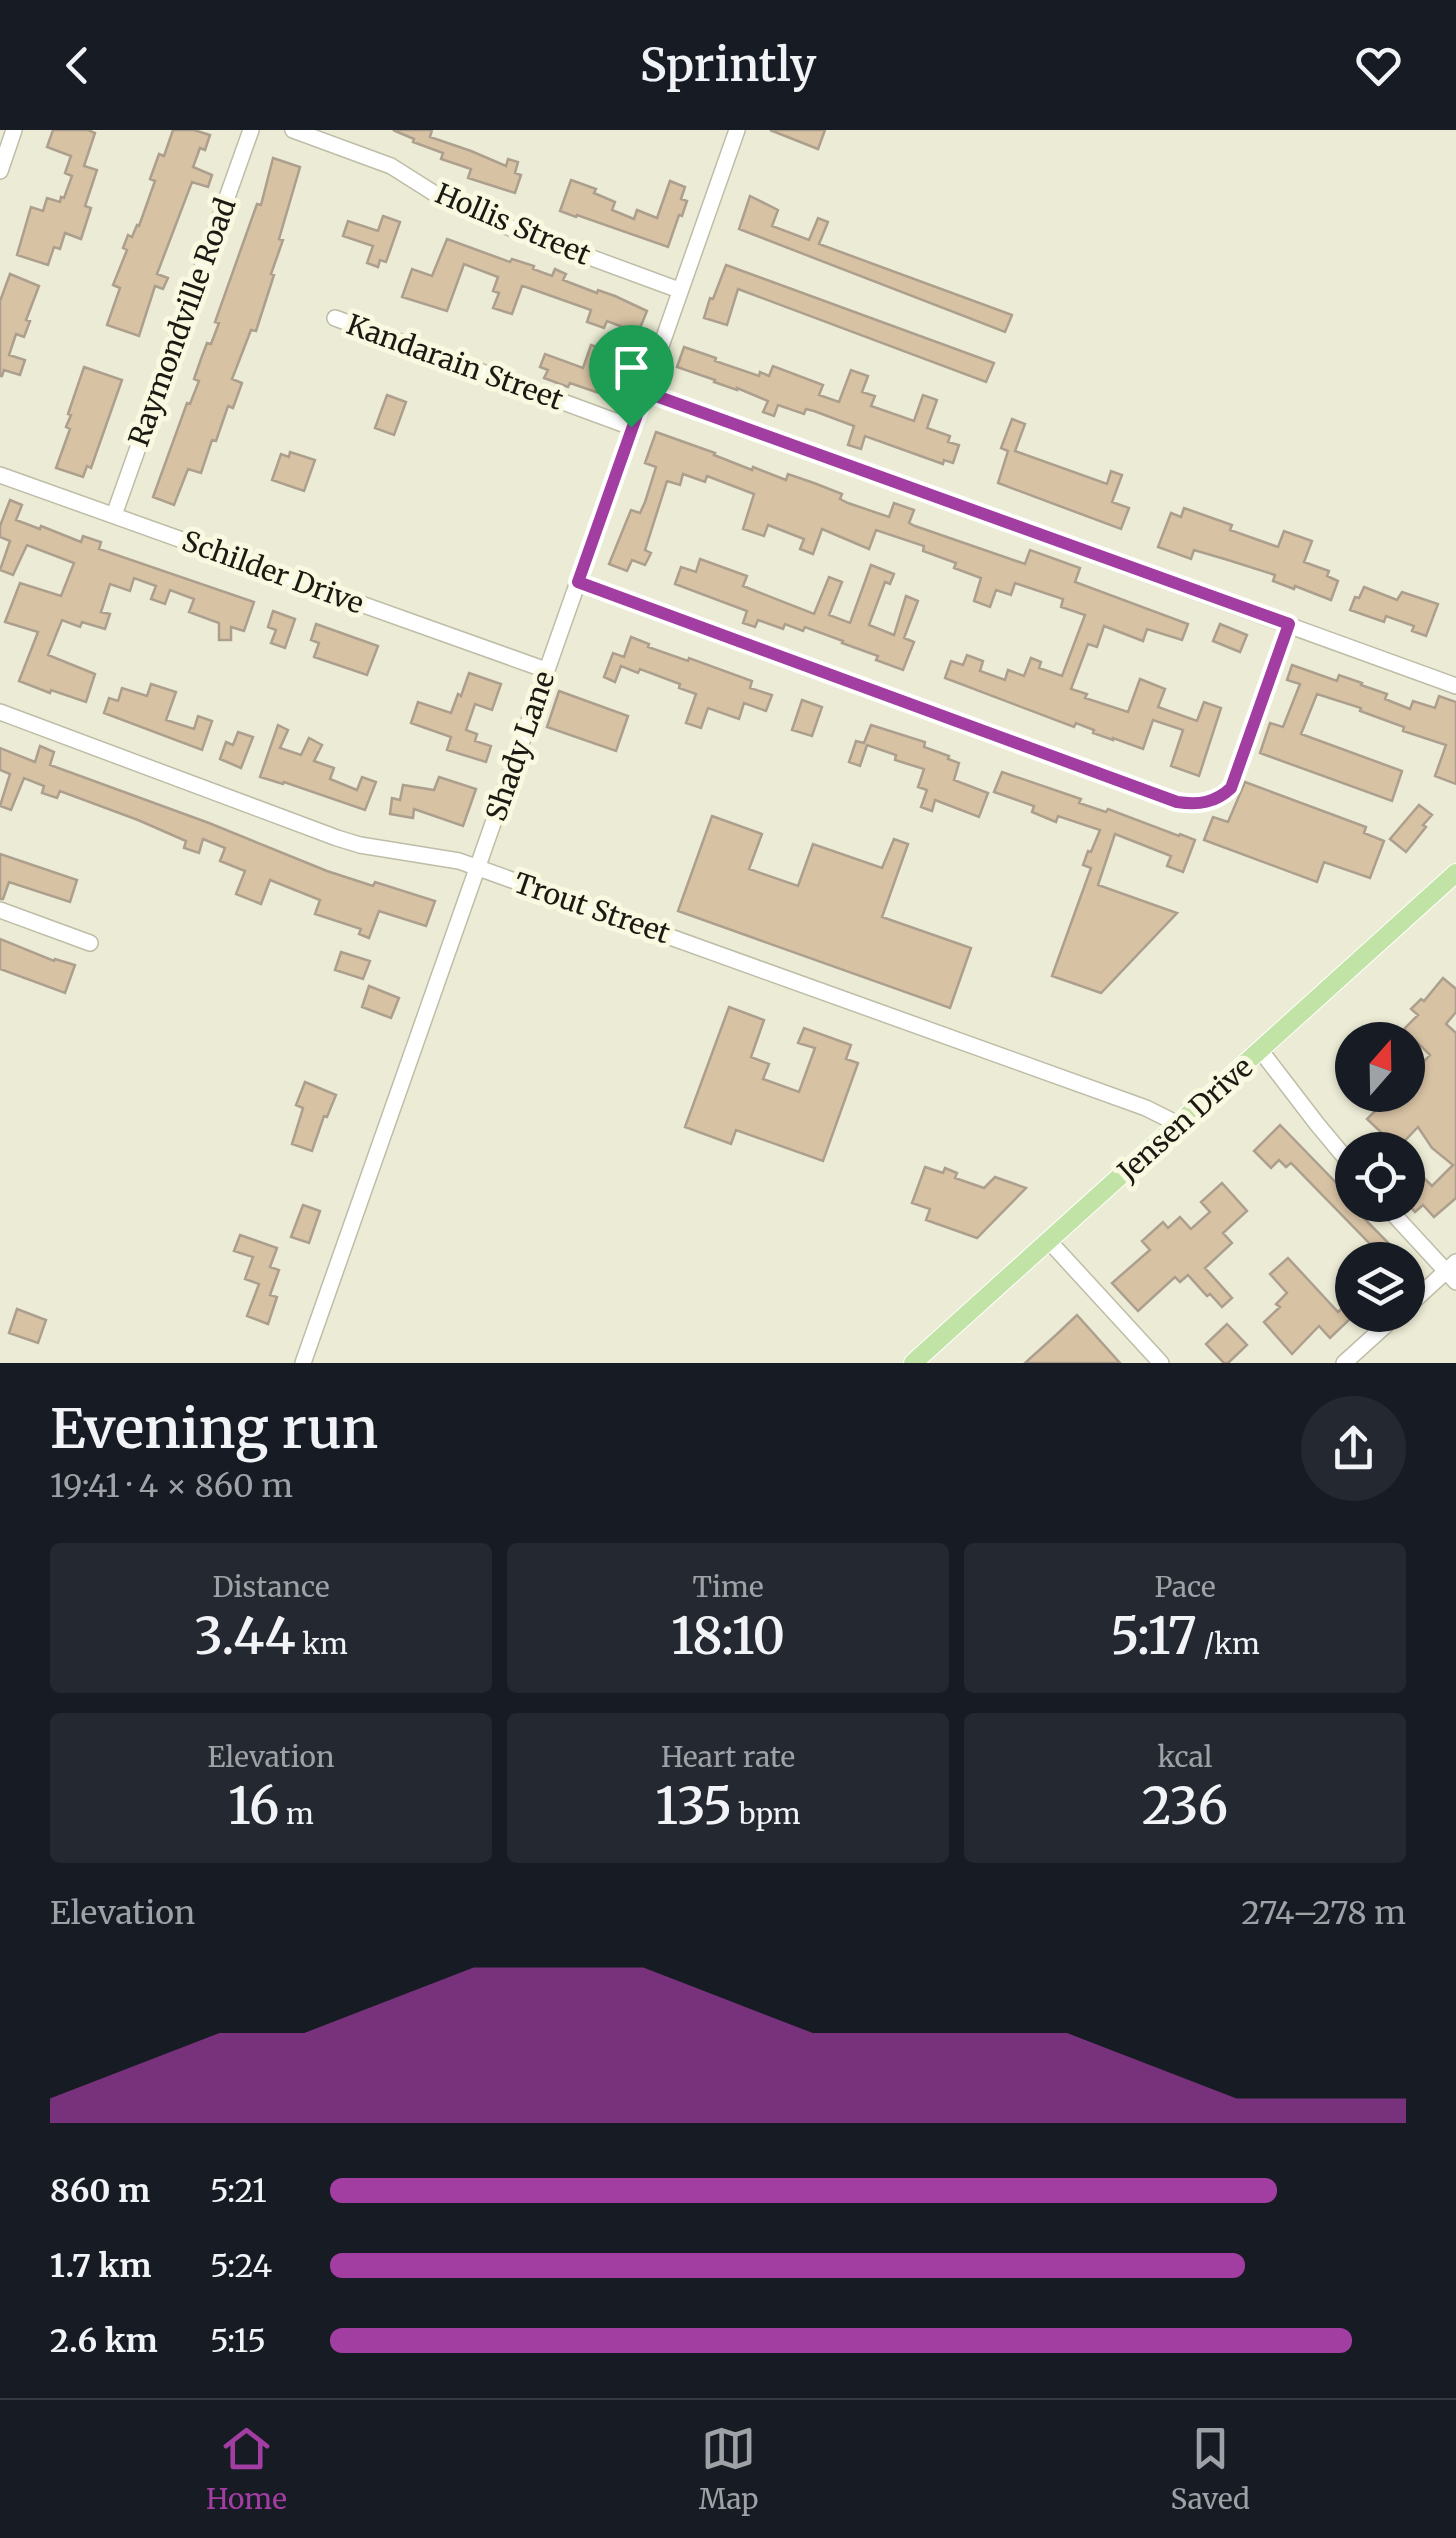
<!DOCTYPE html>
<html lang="en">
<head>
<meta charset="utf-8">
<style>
	body { margin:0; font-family:Merriweather,serif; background:#242831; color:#f1f3f6; height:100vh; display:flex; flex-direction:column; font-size:38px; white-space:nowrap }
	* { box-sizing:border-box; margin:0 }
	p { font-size:32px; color:#9ea1a6 }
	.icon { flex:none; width:55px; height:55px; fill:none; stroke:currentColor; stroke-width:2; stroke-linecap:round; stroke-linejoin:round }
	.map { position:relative; height:1233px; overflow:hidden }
	.sheet { display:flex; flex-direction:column; background:#171b24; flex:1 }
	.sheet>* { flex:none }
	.needle { width:65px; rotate:20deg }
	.buttons { position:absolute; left:1335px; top:892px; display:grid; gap:20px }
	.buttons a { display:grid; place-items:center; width:90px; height:90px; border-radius:50%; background:#171b24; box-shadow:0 2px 8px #0004; font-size:50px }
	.pin { position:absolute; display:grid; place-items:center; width:85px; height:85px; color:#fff; margin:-102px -42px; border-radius:50% 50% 50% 0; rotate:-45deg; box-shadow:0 0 10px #0007 }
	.pin .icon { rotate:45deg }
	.round { display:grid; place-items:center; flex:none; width:105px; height:105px; border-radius:52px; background:#242831 }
	.overview { display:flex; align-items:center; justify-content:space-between; height:170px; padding:0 50px }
	h1 { font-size:55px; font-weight:600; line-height:75px }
	.figures { display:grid; grid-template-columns:repeat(3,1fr); gap:15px; height:170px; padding:10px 50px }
	.figures div { display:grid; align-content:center; border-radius:10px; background:#242831; text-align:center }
	.figures b { font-size:50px; font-weight:600 }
	.figures small { font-size:28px; font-weight:400 }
	.figures p { font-size:28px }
	.chart { height:280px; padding:20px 50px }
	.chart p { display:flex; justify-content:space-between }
	.chart svg { width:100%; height:180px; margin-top:10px; fill:#a23da1; opacity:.7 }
	ul { padding:0 50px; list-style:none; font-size:32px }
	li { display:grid; grid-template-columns:160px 120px 1fr; align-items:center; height:75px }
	li i { height:25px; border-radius:12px; background:#a23da1 }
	header { display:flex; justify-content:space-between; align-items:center; height:130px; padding:0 50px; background:#171b24; font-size:45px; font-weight:600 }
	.dock { display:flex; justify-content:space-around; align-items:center; height:140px; border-top:2px solid #363941; background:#171b24; font-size:28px; color:#9ea1a6 }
	.dock a { display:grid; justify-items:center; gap:5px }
	.dock .on { color:#a23da1 }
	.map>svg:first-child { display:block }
	.building { fill:#d7c2a4; stroke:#ac9f8d; stroke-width:2.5 }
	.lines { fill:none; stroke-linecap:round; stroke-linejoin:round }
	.minor-casing { stroke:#bebda7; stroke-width:18 }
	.major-casing { stroke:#fff; stroke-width:20 }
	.minor { stroke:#fff; stroke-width:15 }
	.major { stroke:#c2e3a6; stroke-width:18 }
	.route-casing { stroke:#fff; stroke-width:20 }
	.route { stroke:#a23da1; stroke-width:12 }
	.labels { text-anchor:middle; stroke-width:10; stroke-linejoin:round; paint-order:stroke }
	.street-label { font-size:28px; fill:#1a1a12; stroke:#f9f9e2 }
</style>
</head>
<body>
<header><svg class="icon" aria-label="back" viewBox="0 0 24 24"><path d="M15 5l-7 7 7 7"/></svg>Sprintly<svg class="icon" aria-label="heart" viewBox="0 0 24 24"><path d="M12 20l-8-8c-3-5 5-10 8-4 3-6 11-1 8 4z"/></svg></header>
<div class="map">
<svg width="1456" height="1233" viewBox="0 0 1456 1233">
	<rect width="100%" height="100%" fill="#ecebd5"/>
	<path class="building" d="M 53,0 L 88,0 L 95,3 L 84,36 L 97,40 L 85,76 L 91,78 L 81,109 L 65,103 L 60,119 L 54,117 L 48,135 L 17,125 L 31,77 L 43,81 L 47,68 L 60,72 L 61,67 L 64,68 L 72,46 L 65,43 L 71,26 L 47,17 Z
		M 173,0 L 194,0 L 210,5 L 205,20 L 200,18 L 193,37 L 212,45 L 208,57 L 192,52 L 157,144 L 168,148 L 163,159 L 155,156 L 139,206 L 107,195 L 120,158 L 113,155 L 127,120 L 123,118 L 128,105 L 132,107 L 137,95 L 139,96 L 155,51 L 150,49 L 159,24 L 164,26 Z
		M 393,0 L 432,0 L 430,7 L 471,21 L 506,36 L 508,29 L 518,32 L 515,43 L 521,45 L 515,63 L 468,48 L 471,39 L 441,29 L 443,23 L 413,12 L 414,9 Z
		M 770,0 L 825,0 L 818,19 Z
		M 273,28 L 300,37 L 279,109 L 283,110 L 271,144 L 274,145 L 256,201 L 251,200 L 232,249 L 242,253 L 233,278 L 228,276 L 216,311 L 212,310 L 201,343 L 188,339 L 174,375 L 153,367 L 187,273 L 190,274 L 199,251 L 194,249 L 202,226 L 207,213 L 211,214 L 219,193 L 215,192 L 257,74 L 261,75 Z
		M 571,50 L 596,59 L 594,63 L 615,72 L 612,80 L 634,89 L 637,80 L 657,88 L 670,51 L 685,57 L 681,69 L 687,71 L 682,86 L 679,85 L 668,117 L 577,85 L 576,87 L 560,81 Z
		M 750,66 L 778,80 L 772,96 L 809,110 L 818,88 L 828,92 L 819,114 L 1012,185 L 1005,202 L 739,99 Z
		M 383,86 L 400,92 L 386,132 L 380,130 L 378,137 L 367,133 L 373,116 L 343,106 L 348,91 L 378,101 Z
		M 447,109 L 510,132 L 512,129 L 534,136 L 533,139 L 552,146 L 555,139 L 566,144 L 563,150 L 597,163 L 598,160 L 615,166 L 647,181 L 638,203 L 607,191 L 604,198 L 587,192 L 591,180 L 526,157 L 522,156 L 512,184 L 493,178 L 499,163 L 493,161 L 498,147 L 464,134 L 447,181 L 402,167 L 412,139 L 432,146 Z
		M 726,135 L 994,233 L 986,252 L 738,159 L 727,195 L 704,188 L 710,168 L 713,169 Z
		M 10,144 L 39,156 L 26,190 L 30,191 L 24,207 L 16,204 L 9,225 L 25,230 L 20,245 L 4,240 L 2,246 L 0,246 L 0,171 Z
		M 591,215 L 603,219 L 595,242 L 619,250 L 613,268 L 570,253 L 568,257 L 544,248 L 548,240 L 540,237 L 545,224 L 583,238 Z
		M 684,217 L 716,228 L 715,231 L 759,246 L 760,242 L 769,246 L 773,236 L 823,255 L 819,265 L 839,272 L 851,240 L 868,246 L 862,262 L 875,266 L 871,276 L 914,291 L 923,265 L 937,270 L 927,298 L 950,306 L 948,312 L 959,315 L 953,333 L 944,330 L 943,334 L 865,306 L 861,319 L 848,315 L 854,296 L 814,281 L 806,279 L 804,284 L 778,275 L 774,286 L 763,282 L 768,271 L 737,258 L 737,260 L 714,252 L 715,250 L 677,237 Z
		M 84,237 L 122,250 L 91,338 L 87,336 L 83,347 L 56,338 L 70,299 L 66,297 L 71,285 L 68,284 Z
		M 387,265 L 406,272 L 394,305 L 375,298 Z
		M 1012,289 L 1025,294 L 1015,321 L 1107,354 L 1111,341 L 1122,345 L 1112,372 L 1129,378 L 1121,399 L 998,353 L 1008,321 L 1001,318 Z
		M 656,302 L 715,323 L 714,325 L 752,340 L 753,337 L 786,350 L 788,344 L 814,353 L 842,364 L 840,369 L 848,373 L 889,387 L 894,373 L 914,380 L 909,393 L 915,396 L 1025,434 L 1030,420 L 1080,438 L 1075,452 L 1188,494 L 1182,510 L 1147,499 L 1143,511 L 1104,496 L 1097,517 L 1088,514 L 1071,559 L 1087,564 L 1085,568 L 1128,582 L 1140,549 L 1165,559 L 1158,577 L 1197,591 L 1204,572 L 1221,578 L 1199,646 L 1171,636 L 1183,600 L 1153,590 L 1143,619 L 1113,608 L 1113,610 L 1093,603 L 1094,600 L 1076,593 L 1074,597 L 945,548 L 951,531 L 963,535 L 967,525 L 983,531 L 980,541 L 1005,550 L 1008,540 L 1024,546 L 1031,528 L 1041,532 L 1039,538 L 1062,546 L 1085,485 L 1061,477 L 1063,469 L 1015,453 L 1011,465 L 996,460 L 990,477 L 974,471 L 981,448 L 954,438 L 956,433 L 923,421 L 924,416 L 876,400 L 869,419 L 822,399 L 813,424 L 800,419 L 804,409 L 768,395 L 764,406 L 743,399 L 754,364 L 707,346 L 705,352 L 683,344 L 680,355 L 667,351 L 645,420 L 651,423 L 645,435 L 632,430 L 627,441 L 609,434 L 631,380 L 640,383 L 645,372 L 656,337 L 645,333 Z
		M 290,322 L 315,330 L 304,361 L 272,350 L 281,324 L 289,327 Z
		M 10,370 L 22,375 L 16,390 L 40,399 L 41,396 L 81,412 L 83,406 L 101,412 L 99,419 L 254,472 L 244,501 L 231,497 L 231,510 L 219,510 L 219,493 L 189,482 L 194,469 L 170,460 L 165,474 L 151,469 L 156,456 L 134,448 L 130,461 L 110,454 L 101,482 L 110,484 L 105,499 L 82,492 L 80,497 L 62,490 L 48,525 L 95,544 L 86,572 L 51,560 L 50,563 L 19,551 L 38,502 L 5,492 L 20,453 L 61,466 L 74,433 L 27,415 L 13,445 L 0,440 L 10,411 L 0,407 L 0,396 Z
		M 1184,378 L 1232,395 L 1230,400 L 1278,417 L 1284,401 L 1312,411 L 1304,432 L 1329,441 L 1327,446 L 1338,451 L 1331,470 L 1295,456 L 1294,459 L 1273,451 L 1275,445 L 1228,430 L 1194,420 L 1191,429 L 1158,417 L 1171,383 L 1181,387 Z
		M 700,429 L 747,446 L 743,456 L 814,484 L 829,447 L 842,452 L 829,485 L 850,493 L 871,435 L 894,444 L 890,454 L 885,452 L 869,495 L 894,505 L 906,466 L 918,471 L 904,508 L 914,512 L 903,540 L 876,530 L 878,526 L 842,513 L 843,511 L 805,497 L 803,501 L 785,494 L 783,499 L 758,490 L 755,497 L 743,493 L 747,481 L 675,454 L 681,437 L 696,442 Z
		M 1364,457 L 1397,470 L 1402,462 L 1438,474 L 1426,506 L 1412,501 L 1414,496 L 1386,486 L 1384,492 L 1350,480 L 1355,467 L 1359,468 Z
		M 273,481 L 295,489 L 285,518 L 271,513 L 276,500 L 268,497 Z
		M 316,494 L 378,516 L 367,545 L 314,527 L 319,513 L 311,510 Z
		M 1220,494 L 1247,505 L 1240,522 L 1213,511 Z
		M 631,507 L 649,514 L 648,517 L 688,531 L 689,528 L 752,551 L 750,558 L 772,565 L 766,581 L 744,573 L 739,589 L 708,578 L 701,598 L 686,593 L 696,564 L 679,558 L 680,554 L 640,539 L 638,543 L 621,536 L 615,552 L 604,547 L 613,523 L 624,527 Z
		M 1292,535 L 1337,551 L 1339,545 L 1362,553 L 1361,555 L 1387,564 L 1385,569 L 1410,579 L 1413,571 L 1435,578 L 1439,566 L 1456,572 L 1456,654 L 1435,646 L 1446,615 L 1403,601 L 1404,597 L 1360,581 L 1361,578 L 1317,564 L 1301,604 L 1402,641 L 1392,671 L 1260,623 L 1270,593 L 1283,597 L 1300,554 L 1287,550 Z
		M 469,543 L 501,554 L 492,580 L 475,574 L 466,600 L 477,604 L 475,611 L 491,616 L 486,632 L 447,620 L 451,607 L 411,593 L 418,572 L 451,583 L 458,564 L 461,566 Z
		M 151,554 L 176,562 L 166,590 L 194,599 L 198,586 L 212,591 L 202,620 L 104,583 L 109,568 L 118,571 L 122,558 L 147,566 Z
		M 559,561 L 628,586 L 616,621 L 547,597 Z
		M 802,570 L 822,577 L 812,606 L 792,600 Z
		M 278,595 L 288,600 L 280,618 L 301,625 L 309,608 L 322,615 L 314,631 L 334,638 L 330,649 L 357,660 L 362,647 L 376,652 L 365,680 L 284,652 L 283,654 L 260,647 Z
		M 871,595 L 925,612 L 924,617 L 949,626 L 948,629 L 959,633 L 954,650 L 988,663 L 979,687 L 935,670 L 932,681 L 921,677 L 927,660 L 918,657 L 924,639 L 895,630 L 896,625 L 867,615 L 860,636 L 849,632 L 856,611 L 864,613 Z
		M 238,602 L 253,607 L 241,638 L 220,629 L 226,612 L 233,615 Z
		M 40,616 L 54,622 L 50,635 L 209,693 L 327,741 L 373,756 L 375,752 L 435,771 L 426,796 L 379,781 L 369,808 L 359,804 L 361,799 L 315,784 L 320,770 L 270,750 L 261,774 L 236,764 L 245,741 L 220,731 L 225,718 L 203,709 L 199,723 L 184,718 L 186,711 L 138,690 L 60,661 L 57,668 L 42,663 L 44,656 L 24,648 L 11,680 L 0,676 L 10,644 L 0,640 L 0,618 L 35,632 Z
		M 1002,642 L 1081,669 L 1079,673 L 1106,682 L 1108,679 L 1179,706 L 1180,704 L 1195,710 L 1183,742 L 1167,736 L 1171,726 L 1115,704 L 1098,755 L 1177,783 L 1101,863 L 1052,846 L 1091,738 L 1083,735 L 1088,721 L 1091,722 L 1100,700 L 1058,686 L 1056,692 L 1032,682 L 1034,676 L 994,662 Z
		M 439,647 L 476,659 L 463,696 L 414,679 L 413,688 L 390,684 L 392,668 L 400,670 L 403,655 L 434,660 Z
		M 1245,652 L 1366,697 L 1364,703 L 1384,711 L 1370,748 L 1324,732 L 1317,752 L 1204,710 L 1213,687 L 1228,692 Z
		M 1419,675 L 1432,685 L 1423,695 L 1426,697 L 1406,722 L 1390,709 Z
		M 712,686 L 762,704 L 749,739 L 798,756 L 813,714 L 882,738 L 894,709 L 908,714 L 882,787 L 971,818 L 950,878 L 678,781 Z
		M 0,724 L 77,750 L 70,772 L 9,752 L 3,769 L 0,769 Z
		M 0,809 L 54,831 L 55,829 L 75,835 L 65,863 L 0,839 Z
		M 341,822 L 370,831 L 363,849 L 335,840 Z
		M 1443,848 L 1456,859 L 1456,882 L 1446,894 L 1456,903 L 1456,1068 L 1434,1087 L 1423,1075 L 1415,1082 L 1408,1074 L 1408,1062 L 1424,1048 L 1432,1056 L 1453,1035 L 1432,1018 L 1418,997 L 1396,1020 L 1388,1020 L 1379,1011 L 1385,1006 L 1367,989 L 1391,965 L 1408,965 L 1408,948 L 1430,925 L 1404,899 L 1418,885 L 1411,879 L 1421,869 L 1424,871 Z
		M 369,856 L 399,868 L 391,888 L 362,877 Z
		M 729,877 L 764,890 L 751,927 L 769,934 L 763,949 L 799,962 L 815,918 L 798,913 L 804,898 L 851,915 L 846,929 L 858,933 L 823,1031 L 736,1000 L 731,1014 L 685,997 Z
		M 305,952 L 336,965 L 327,987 L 324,986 L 312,1021 L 292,1014 L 303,978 L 296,975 Z
		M 1280,995 L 1349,1066 L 1346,1070 L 1405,1130 L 1382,1130 L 1368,1116 L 1370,1114 L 1291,1033 L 1286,1037 L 1279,1030 L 1271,1038 L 1254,1021 Z
		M 925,1037 L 943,1043 L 945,1038 L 957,1043 L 955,1048 L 984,1058 L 995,1047 L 1026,1058 L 977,1108 L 926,1090 L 930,1079 L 912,1073 Z
		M 1222,1053 L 1247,1081 L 1223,1103 L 1232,1113 L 1205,1138 L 1232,1168 L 1222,1177 L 1210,1164 L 1207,1166 L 1188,1145 L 1180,1152 L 1175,1147 L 1138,1181 L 1112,1153 L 1150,1120 L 1142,1111 L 1163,1092 L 1168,1098 L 1180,1087 L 1191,1099 L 1210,1082 L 1201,1072 Z
		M 303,1075 L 320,1081 L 309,1113 L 291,1107 Z
		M 240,1105 L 277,1118 L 270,1137 L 279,1140 L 270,1165 L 277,1167 L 268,1194 L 247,1186 L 259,1154 L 245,1149 L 253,1127 L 234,1121 Z
		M 1288,1128 L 1338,1182 L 1352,1169 L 1352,1187 L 1330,1208 L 1319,1196 L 1292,1224 L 1264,1192 L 1280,1177 L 1276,1174 L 1287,1163 L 1270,1144 Z
		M 17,1179 L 46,1190 L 38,1213 L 9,1203 Z
		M 1077,1185 L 1120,1233 L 1025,1233 L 1056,1205 Z
		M 1227,1194 L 1247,1215 L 1228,1233 L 1224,1233 L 1206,1214 Z"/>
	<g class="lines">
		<g class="minor-casing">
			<path id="minor" d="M 293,0 L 391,36 L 440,67 L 497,93 L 679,160
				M 0,41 L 14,0
				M 335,188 L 631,297
				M 645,262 L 1456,556
				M 0,345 L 546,540
				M 114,385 L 251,0
				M 578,453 L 1177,672 C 1199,675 1214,673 1231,657 L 1289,494
				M 0,582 L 337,708 L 360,715 L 459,731 L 1146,978 L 1178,994
				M 0,780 L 90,813
				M 1261,921 L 1317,994 L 1352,1036
				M 1385,1075 L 1456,1152
				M 1049,1111 L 1161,1233
				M 1408,1176 L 1456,1132
				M 303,1233 L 737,0
				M 1344,1233 L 1397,1185"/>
		</g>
		<g class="major-casing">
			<path id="major" d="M 913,1233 L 1456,743"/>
		</g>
		<use href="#minor" class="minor"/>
		<use href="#major" class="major"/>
	</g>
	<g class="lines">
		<g class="route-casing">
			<path id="route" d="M 645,262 L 1289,494 L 1231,658 C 1215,673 1199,675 1177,672 L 578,452 Z"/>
		</g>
		<use href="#route" class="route"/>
	</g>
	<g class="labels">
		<g class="street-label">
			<text transform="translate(513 94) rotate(23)" y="10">Hollis Street</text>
			<text transform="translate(182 192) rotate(-70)" y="10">Raymondville Road</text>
			<text transform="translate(455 232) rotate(20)" y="10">Kandarain Street</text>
			<text transform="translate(273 442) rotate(20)" y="10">Schilder Drive</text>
			<text transform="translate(520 616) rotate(-71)" y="10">Shady Lane</text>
			<text transform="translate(592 778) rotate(19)" y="10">Trout Street</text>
			<text transform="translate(1185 989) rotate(-42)" y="10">Jensen Drive</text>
		</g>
	</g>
</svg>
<div class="buttons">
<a><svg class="needle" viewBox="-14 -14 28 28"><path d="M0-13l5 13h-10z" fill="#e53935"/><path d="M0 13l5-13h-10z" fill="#9ea1a6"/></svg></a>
<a><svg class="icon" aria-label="locate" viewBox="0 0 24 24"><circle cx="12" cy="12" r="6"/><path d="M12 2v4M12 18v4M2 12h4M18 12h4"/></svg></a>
<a><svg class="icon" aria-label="layers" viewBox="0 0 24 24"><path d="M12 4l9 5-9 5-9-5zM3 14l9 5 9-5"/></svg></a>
</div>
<div class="pin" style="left:631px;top:297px;background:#1e9e55"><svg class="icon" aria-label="arrive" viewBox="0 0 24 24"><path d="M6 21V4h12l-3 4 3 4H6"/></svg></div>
</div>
<section class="sheet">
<div class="overview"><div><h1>Evening run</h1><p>19:41 · 4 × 860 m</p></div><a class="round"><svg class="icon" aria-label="share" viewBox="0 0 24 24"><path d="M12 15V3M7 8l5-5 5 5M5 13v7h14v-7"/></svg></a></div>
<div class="figures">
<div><p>Distance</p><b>3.44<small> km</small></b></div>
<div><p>Time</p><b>18:10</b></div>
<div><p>Pace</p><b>5:17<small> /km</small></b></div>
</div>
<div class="figures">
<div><p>Elevation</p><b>16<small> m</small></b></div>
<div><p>Heart rate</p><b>135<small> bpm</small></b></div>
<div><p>kcal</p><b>236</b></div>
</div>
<div class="chart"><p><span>Elevation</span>274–278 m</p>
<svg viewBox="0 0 160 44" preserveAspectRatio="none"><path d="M0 44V38L10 30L20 22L30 22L40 14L50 6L60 6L70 6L80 14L90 22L100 22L110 22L120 22L130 30L140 38L150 38L160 38V44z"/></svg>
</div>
<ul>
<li><b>860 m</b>5:21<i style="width:88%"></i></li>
<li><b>1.7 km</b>5:24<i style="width:85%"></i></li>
<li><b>2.6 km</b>5:15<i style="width:95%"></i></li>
</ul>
</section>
<nav class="dock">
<a class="on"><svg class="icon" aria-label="home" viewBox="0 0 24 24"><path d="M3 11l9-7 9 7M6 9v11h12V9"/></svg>Home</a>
<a><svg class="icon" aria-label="map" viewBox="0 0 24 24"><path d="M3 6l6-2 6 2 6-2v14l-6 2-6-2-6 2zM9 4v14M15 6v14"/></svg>Map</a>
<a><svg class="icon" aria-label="saved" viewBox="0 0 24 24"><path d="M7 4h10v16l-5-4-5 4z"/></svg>Saved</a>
</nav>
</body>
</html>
